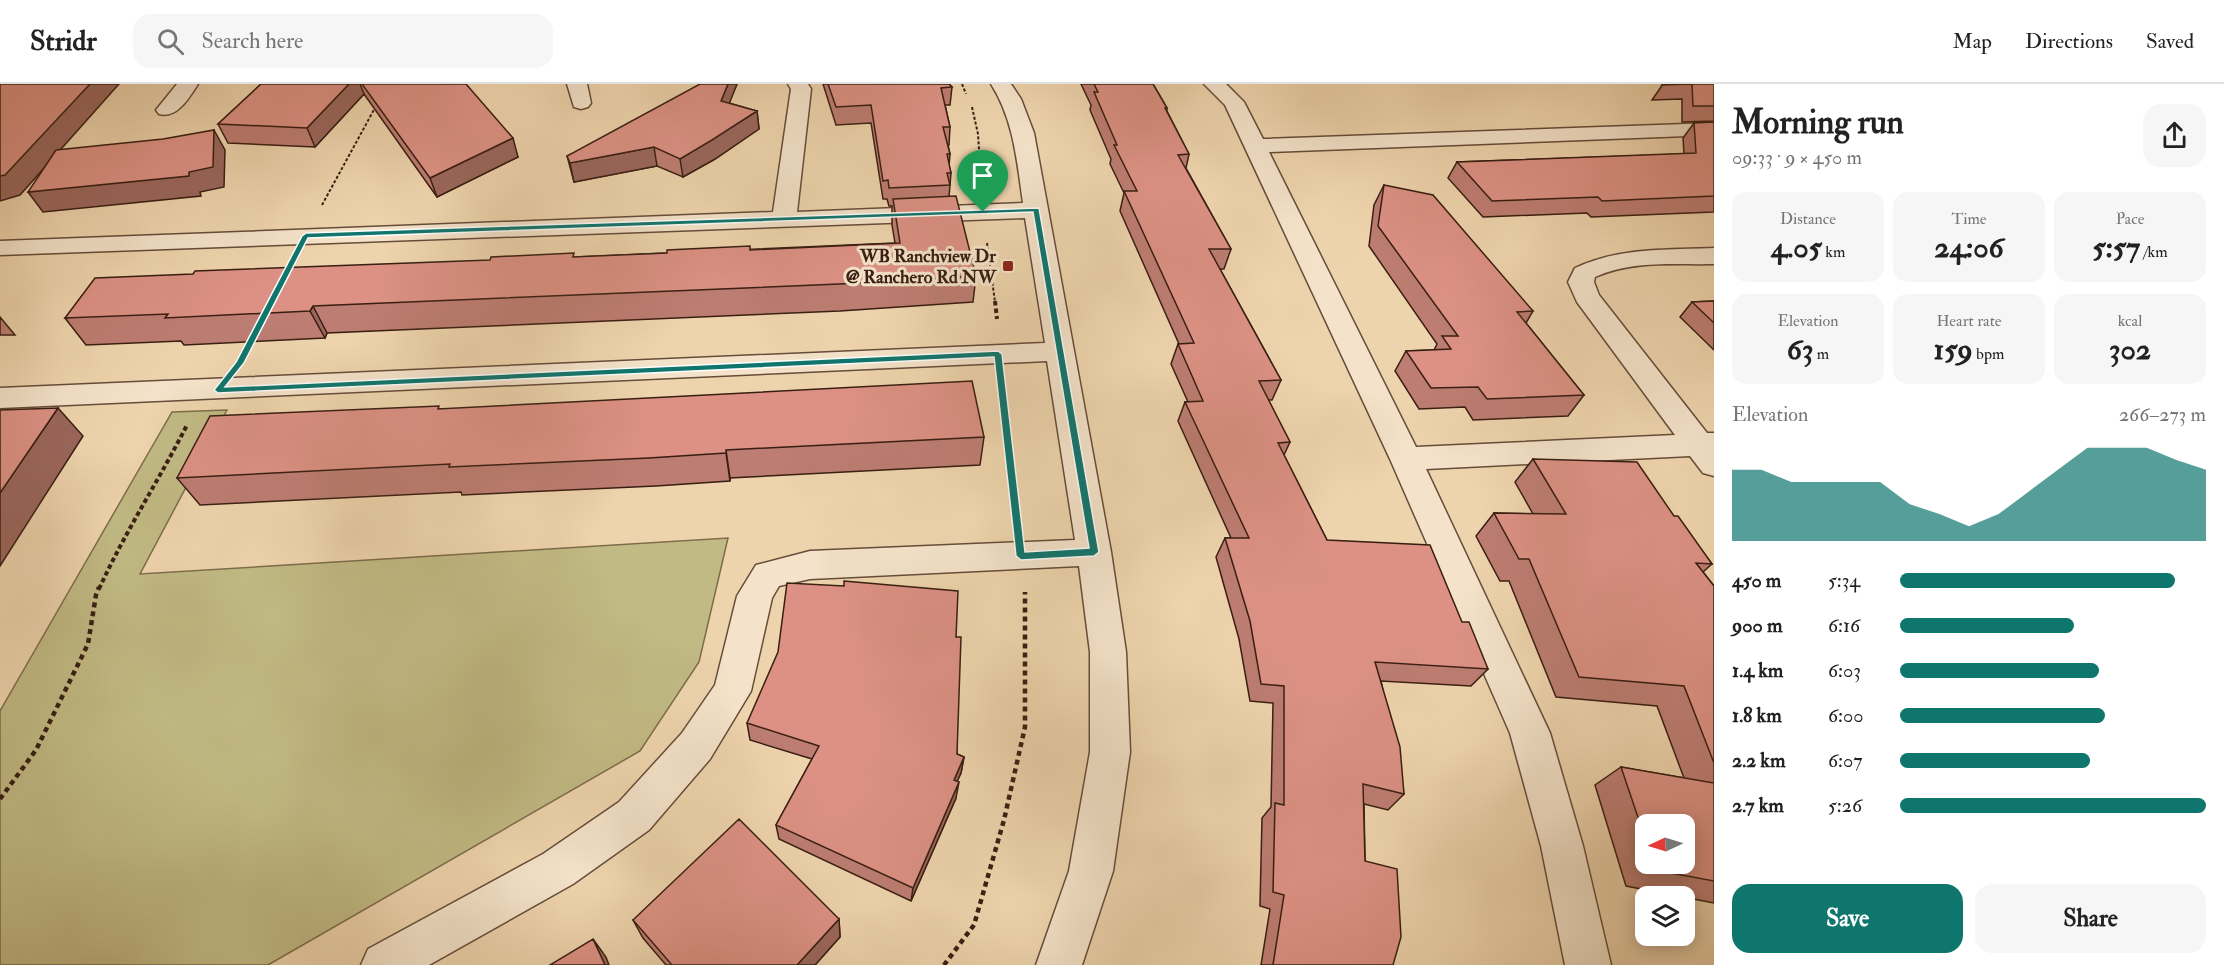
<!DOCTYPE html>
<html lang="en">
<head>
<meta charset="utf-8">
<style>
	body { margin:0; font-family:"IM FELL Double Pica",serif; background:#f6f6f6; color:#222; height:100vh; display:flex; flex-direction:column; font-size:22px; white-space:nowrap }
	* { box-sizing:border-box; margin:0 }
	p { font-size:20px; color:#767676 }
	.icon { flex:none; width:33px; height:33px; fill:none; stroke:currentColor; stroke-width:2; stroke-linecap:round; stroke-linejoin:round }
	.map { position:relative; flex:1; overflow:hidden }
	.drawer { display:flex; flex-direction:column; background:#fff; width:510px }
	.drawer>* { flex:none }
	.needle { width:39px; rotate:266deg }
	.fabs { position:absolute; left:1635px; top:730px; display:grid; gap:12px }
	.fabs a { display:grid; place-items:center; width:60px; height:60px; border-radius:12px; background:#fff; box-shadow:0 3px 15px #0003; font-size:30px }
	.pin { position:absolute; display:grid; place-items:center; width:51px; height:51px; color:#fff; margin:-62px -26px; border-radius:50% 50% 50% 0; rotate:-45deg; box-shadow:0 0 6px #0007 }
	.pin .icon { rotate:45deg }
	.round { display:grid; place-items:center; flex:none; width:63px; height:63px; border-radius:18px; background:#f6f6f6 }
	.summary { display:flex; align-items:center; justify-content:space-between; height:102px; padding:0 18px }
	h1 { font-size:33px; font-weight:800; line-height:45px }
	.figures { display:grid; grid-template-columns:repeat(3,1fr); gap:9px; height:102px; padding:6px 18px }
	.figures div { display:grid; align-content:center; border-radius:15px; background:#f6f6f6; text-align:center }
	.figures b { font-size:30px; font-weight:800 }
	.figures small { font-size:16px; font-weight:400 }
	.figures p { font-size:16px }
	.chart { height:168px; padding:12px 18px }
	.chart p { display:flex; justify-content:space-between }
	.chart svg { width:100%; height:108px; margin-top:6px; fill:#0f766e; opacity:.7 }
	.cta { display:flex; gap:12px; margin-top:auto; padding:12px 18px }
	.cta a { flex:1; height:69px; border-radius:18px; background:#0f766e; color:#fff; font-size:24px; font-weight:800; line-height:69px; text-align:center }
	.cta a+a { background:#f6f6f6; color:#222 }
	ul { padding:0 18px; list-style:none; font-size:20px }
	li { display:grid; grid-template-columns:96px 72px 1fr; align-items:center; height:45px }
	li i { height:15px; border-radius:8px; background:#0f766e }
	header { display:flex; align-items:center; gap:36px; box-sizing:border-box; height:84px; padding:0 30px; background:#fff; border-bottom:2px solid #e0e0e0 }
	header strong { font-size:28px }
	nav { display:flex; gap:33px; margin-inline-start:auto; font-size:21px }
	.search { width:420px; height:54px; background:#f6f6f6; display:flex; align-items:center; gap:15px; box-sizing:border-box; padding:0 21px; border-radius:18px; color:#767676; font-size:22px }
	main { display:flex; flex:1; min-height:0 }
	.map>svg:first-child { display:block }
	.green { fill:#c1ba84; stroke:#7d6c4b; stroke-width:1.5 }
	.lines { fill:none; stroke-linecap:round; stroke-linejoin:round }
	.minor-casing { stroke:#664c39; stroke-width:3 }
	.path-far2 { stroke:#391e12; stroke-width:2; stroke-dasharray:3 2; stroke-linecap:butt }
	.path-far1 { stroke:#391e12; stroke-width:4; stroke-dasharray:4.5 3; stroke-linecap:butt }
	.path { stroke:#391e12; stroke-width:4.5; stroke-dasharray:5 4; stroke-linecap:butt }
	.minor { fill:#f4e3ca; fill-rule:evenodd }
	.wall { fill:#bd7d72; stroke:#391e12; stroke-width:1.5; fill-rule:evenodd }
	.shaded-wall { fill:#9a665c; stroke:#391e12; stroke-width:1.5 }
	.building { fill:#dc9184; stroke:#391e12; stroke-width:1.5 }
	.route { fill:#0f766e; stroke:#fff; stroke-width:1.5; fill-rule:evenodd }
	.poi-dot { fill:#8f2418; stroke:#f4e3ca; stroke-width:2 }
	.labels { text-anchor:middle; stroke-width:6; stroke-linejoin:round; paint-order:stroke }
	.far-poi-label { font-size:18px; font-weight:bold; fill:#391e12; stroke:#f4e3ca; text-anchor:end }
</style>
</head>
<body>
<header>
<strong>Stridr</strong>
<div class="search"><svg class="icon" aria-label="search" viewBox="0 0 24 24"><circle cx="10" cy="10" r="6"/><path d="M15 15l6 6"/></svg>Search here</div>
<nav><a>Map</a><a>Directions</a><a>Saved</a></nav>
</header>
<main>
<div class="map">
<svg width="1714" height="881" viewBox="0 0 1714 881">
	<rect width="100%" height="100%" fill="#eed4ad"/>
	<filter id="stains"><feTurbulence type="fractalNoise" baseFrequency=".00333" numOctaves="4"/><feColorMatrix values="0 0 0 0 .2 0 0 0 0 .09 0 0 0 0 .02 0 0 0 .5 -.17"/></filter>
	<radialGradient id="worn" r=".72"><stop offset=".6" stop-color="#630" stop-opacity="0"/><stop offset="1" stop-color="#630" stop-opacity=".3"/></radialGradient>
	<path class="green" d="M 227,326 L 140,490 L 728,454 L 699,578 L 640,667 L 268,881 L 0,881 L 0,627 L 172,328 Z"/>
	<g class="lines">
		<g class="minor-casing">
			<path id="minor" d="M 177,0 L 198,0 C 189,14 177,35 159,30 L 156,26 Z
				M 567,0 L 587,0 L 591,19 L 588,23 L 581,25 L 574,23 Z
				M 788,0 L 808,0 L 811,5 L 797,128 L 1023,119 C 1017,78 1014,36 991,0 L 1011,0 L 1021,15 L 1034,49 L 1111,468 L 1126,568 L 1130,668 L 1113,787 L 1082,881 L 1036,881 L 1069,787 L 1090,668 L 1090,568 L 1079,482 L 810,495 L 779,502 L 772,514 L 751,607 L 710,675 L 649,746 L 573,800 L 429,881 L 361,881 L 368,865 L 543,770 L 619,718 L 682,649 L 715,601 L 737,512 L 756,481 L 810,467 L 1075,456 L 1047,277 L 0,324 L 0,304 L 1045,259 L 1025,134 L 0,171 L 0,157 L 773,128 L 791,5 Z
				M 1204,0 L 1226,0 L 1244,18 L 1263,55 L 1714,39 L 1714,51 L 1269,68 L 1416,363 L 1675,351 L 1577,218 L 1568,198 L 1575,184 C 1620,163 1666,166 1714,164 L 1714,180 C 1674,181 1633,176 1595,193 L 1594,198 L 1599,211 L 1707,349 L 1714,349 L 1714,392 L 1703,389 L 1690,372 L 1426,385 L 1550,649 L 1583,762 L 1611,881 L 1565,881 L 1541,762 L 1510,649 L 1390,375 L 1225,21 Z"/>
		</g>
		<path class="path-far2" d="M 962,0 L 966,10
			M 972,23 L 978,50 L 981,95
			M 322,121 L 376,22
			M 987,159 L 995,218"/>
		<path class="path-far1" d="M 995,217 L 997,235
			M 1001,303 L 1016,435
			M 99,505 C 125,448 159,396 187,341"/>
		<path class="path" d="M 0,715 L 36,666 L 88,560 L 96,511 L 99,503
			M 944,881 L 974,841 L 1004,736 L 1025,643 L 1025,508"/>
		<use href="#minor" class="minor"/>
	</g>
	<path class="wall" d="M 261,0 L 466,0 L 518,73 L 437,113 L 364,10 L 315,63 L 228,59 L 218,40 Z
		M 737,0 L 729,19 L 757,27 L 759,45 L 715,75 L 683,93 L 657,82 L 574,98 L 567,72 Z
		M 823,0 L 949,0 L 952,3 L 950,21 L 945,21 L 950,43 L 949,61 L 948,61 L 950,70 L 949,82 L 951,89 L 949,113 L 976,192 L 973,218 L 840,227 L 327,249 L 325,254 L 184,261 L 181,257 L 86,261 L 65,234 L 575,173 L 895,159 L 892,141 L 892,122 L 889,122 L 887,115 L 883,115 L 871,39 L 836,41 Z
		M 1081,0 L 1153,0 L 1167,24 L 1167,27 L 1189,70 L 1186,84 L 1231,165 L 1224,185 L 1220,185 L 1281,296 L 1272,316 L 1268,316 L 1290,358 L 1284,371 L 1327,456 L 1462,538 L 1488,585 L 1471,602 L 1381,597 L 1404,710 L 1388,726 L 1364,720 L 1365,777 L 1393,881 L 1261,881 L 1270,825 L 1260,822 L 1262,734 L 1271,723 L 1273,619 L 1250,617 L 1239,555 L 1216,473 L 1225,454 L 1231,454 L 1178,337 L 1185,318 L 1188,318 L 1171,280 L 1178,260 L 1179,260 L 1120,127 L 1124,109 L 1110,80 L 1111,75 L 1090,26 L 1091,21 Z
		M 1663,0 L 1714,0 L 1714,37 L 1682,38 L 1682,15 L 1652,16 Z
		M 1714,38 L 1714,128 L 1591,133 L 1587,129 L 1483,133 L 1448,94 L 1457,78 L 1684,70 L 1683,54 L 1694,39 Z
		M 1384,101 L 1533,227 L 1526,239 L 1584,311 L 1568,332 L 1473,336 L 1465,323 L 1419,325 L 1395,287 L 1406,267 L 1434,266 L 1437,260 L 1369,162 L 1374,121 Z
		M 1714,217 L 1714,266 L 1680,233 L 1692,218 Z
		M 0,233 L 15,251 L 0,251 Z
		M 440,325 L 984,353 L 980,381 L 730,394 L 730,397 L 656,402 L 462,411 L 461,408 L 200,421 L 177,394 Z
		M 1533,375 L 1674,432 L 1712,480 L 1703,488 L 1714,502 L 1714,819 L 1626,802 L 1595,701 L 1621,683 L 1684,694 L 1657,622 L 1556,613 L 1509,497 L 1500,497 L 1476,452 L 1494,429 L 1533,430 L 1515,398 ZM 1646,741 L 1684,780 L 1646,780 Z
		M 956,553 L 957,670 L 964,673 L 961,689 L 957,697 L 956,714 L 911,817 L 779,755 L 776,741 L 812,675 L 750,656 L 747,639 Z
		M 839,835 L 840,853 L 815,881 L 666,881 L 643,854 L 633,836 Z"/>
	<path class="shaded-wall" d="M 90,0 L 119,0 L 20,111 L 0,117 L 0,92 Z
		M 349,0 L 360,0 L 364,10 L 315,63 L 307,44 Z
		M 728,0 L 737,0 L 723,35 L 721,17 Z
		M 757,27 L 759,45 L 715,75 L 683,93 L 680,75 Z
		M 214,46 L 225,66 L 224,103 L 200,108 L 201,112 L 43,128 L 28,108 L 189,88 Z
		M 513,54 L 518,73 L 437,113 L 430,94 Z
		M 654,63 L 657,82 L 574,98 L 570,79 Z
		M 313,222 L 327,249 L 325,254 L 310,227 Z
		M 58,324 L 83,352 L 0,482 L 0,409 Z
		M 726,366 L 730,394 L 730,397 L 726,369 Z
		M 964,673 L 961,689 L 951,711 L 954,696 Z
		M 959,698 L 956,714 L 911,817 L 913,804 Z
		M 839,835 L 840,853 L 815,881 L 797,881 Z
		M 593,855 L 606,873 L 609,881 L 605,881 Z"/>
	<path class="building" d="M 0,0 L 90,0 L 5,91 L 0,92 Z
		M 261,0 L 349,0 L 307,44 L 218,40 Z
		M 362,0 L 466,0 L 513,54 L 430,94 Z
		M 700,0 L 728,0 L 721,17 L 757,27 L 712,56 L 680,75 L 654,63 L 570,79 L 567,72 Z
		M 828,0 L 949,0 L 952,3 L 941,4 L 950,43 L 943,43 L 950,70 L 947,70 L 951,89 L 947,89 L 950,101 L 889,104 L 888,96 L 883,97 L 871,21 L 836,23 Z
		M 1094,0 L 1153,0 L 1167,24 L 1165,24 L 1189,70 L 1178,71 L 1231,165 L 1209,165 L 1281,296 L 1259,297 L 1290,358 L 1278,359 L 1327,456 L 1430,461 L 1462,538 L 1469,538 L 1488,585 L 1375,578 L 1400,663 L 1404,710 L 1363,700 L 1365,777 L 1397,785 L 1401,853 L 1393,881 L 1273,881 L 1284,811 L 1273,808 L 1275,719 L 1284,721 L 1284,602 L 1261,600 L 1250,537 L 1225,454 L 1249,454 L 1185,318 L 1203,317 L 1178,260 L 1194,259 L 1124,107 L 1137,107 L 1114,61 L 1117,61 L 1094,8 L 1098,8 Z
		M 1663,0 L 1714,0 L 1714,22 L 1693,22 L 1692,0 L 1662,1 Z
		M 1714,38 L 1714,112 L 1602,117 L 1598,113 L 1492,117 L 1457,78 L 1696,69 L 1694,39 Z
		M 214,46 L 213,83 L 189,88 L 189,92 L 28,108 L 56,66 L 163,55 Z
		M 1384,101 L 1433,111 L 1533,227 L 1517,228 L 1584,311 L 1487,315 L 1478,303 L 1431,304 L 1406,267 L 1451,265 L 1442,252 L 1458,252 L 1378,142 Z
		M 956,112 L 976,192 L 839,200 L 313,222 L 310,227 L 165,234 L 168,230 L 65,234 L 95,194 L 193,190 L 195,187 L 490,176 L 491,173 L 574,169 L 573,173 L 667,169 L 667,166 L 750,162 L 750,166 L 900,159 L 893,115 Z
		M 1714,217 L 1714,239 L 1692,218 Z
		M 972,297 L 984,353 L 726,366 L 726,369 L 649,374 L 449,383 L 450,380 L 177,394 L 210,332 L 439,322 L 438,325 Z
		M 58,324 L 0,409 L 0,326 Z
		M 1533,375 L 1637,378 L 1674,432 L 1678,432 L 1712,480 L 1696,479 L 1714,502 L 1714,679 L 1684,602 L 1579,593 L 1529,475 L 1519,475 L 1494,429 L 1566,430 Z
		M 844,497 L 958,507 L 956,553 L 961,553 L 957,670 L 964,673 L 954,696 L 959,698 L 913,804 L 776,741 L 819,662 L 747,639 L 778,568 L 787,499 L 844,502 Z
		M 1621,683 L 1714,699 L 1714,797 L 1655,786 L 1653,780 L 1684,780 L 1684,741 L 1646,741 L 1646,757 Z
		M 739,735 L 839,835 L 797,881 L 672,881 L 633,836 Z
		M 593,855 L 605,881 L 550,881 Z"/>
	<path class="route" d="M 1039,124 L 1099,468 L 1094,472 L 1021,476 L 1016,472 L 994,273 L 218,309 L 214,306 L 236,278 L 302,152 L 306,149 ZM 1033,128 L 1089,464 L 1025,468 L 1002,270 L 998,267 L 225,303 L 244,279 L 308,154 Z"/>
	<rect class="poi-dot" x="1002" y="176" width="12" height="12" rx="3"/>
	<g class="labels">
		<g class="far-poi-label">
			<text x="996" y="178">WB Ranchview Dr<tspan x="996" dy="21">@ Ranchero Rd NW</tspan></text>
		</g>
	</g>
	<rect width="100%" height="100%" filter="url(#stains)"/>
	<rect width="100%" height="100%" fill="url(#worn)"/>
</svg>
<div class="fabs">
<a><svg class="needle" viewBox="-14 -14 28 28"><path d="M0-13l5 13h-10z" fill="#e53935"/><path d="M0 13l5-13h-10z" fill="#767676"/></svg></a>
<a><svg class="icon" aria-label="layers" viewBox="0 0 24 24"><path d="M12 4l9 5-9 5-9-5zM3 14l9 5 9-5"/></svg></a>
</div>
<div class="pin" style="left:983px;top:128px;background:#1e9e55"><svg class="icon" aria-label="arrive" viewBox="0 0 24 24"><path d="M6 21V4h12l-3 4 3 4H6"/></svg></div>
</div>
<section class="drawer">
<div class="summary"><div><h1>Morning run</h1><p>09:33 · 9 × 450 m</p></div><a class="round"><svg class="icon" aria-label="share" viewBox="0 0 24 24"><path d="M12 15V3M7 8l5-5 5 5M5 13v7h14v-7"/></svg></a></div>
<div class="figures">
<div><p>Distance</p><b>4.05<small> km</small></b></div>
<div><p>Time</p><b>24:06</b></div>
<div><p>Pace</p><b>5:57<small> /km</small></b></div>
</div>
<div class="figures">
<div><p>Elevation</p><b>63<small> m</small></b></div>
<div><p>Heart rate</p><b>159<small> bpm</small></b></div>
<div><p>kcal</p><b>302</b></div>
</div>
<div class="chart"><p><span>Elevation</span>266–273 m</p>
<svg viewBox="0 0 160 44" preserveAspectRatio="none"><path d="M0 44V15L10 15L20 20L30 20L40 20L50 20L60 29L70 33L80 38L90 33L100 24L110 15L120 6L130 6L140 6L150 11L160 15V44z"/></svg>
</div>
<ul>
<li><b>450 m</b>5:34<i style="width:90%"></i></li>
<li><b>900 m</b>6:16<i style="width:57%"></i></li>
<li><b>1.4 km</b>6:03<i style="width:65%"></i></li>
<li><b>1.8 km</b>6:00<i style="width:67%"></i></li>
<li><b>2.2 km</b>6:07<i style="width:62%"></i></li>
<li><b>2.7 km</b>5:26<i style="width:100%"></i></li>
</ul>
<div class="cta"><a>Save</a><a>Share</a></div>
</section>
</main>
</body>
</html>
